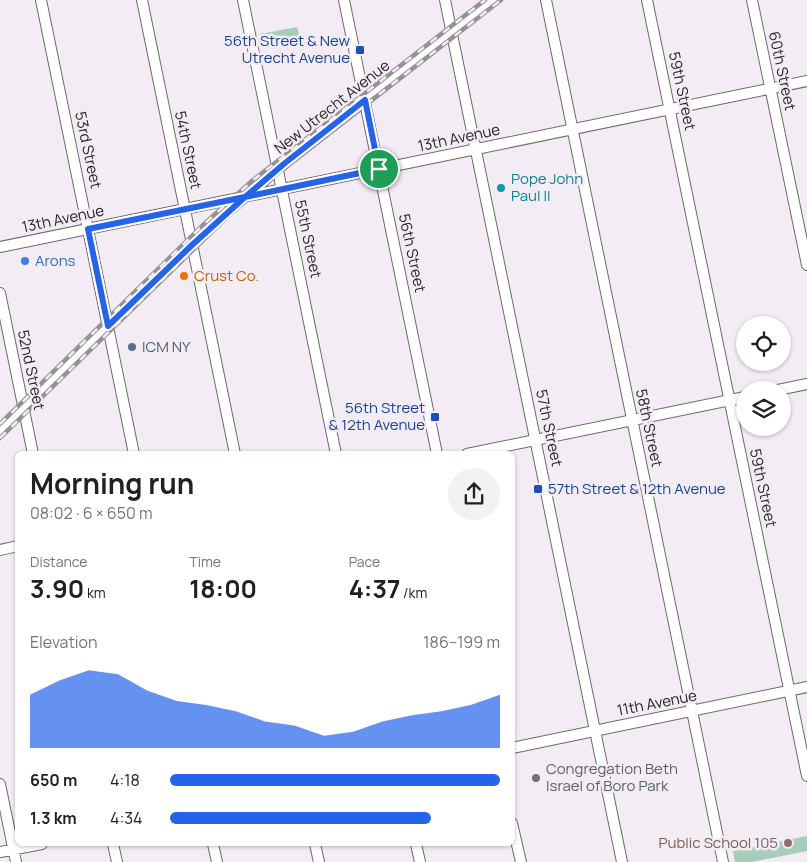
<!DOCTYPE html>
<html lang="en">
<head>
<meta charset="utf-8">
<style>
	body { margin:0; font-family:Manrope,sans-serif; background:#f2f2f2; color:#202124; height:100vh; display:flex; flex-direction:column; font-size:19px; white-space:nowrap }
	* { box-sizing:border-box; margin:0 }
	p { font-size:16px; color:#757577 }
	.icon { flex:none; width:28px; height:28px; fill:none; stroke:currentColor; stroke-width:2; stroke-linecap:round; stroke-linejoin:round }
	.map { position:relative; flex:1; overflow:hidden }
	.panel { position:absolute; left:15px; top:451px; width:500px; height:395px; display:flex; flex-direction:column; background:#fff; border-radius:8px; box-shadow:0 1px 4px #0004 }
	.panel>* { flex:none }
	.fabs { position:absolute; left:736px; top:316px; display:grid; gap:10px }
	.fabs a { display:grid; place-items:center; width:55px; height:55px; border-radius:50%; background:#fff; box-shadow:0 1px 4px #0004; font-size:25px }
	.pin { position:absolute; display:grid; place-items:center; width:42px; height:42px; color:#fff; margin:-21px; border:2px solid #fff; border-radius:50%; box-shadow:0 1px 5px #0007 }
	.round { display:grid; place-items:center; flex:none; width:52px; height:52px; border-radius:26px; background:#f2f2f2 }
	.headline { display:flex; align-items:center; justify-content:space-between; height:85px; padding:0 15px }
	h1 { font-size:28px; font-weight:700; line-height:38px }
	.stats { display:grid; grid-template-columns:repeat(3,1fr); gap:8px; height:85px; padding:5px 15px }
	.stats div { display:grid; align-content:center }
	.stats b { font-size:25px; font-weight:700 }
	.stats small { font-size:14px; font-weight:400 }
	.stats p { font-size:14px }
	.chart { height:140px; padding:10px 15px }
	.chart p { display:flex; justify-content:space-between }
	.chart svg { width:100%; height:90px; margin-top:5px; fill:#2563eb; opacity:.7 }
	ul { padding:0 15px; list-style:none; font-size:16px }
	li { display:grid; grid-template-columns:80px 60px 1fr; align-items:center; height:38px }
	li i { height:12px; border-radius:6px; background:#2563eb }
	.map>svg:first-child { display:block }
	.green { fill:#a8ccba }
	.lines { fill:none; stroke-linecap:round; stroke-linejoin:round }
	.minor-casing { stroke:#706970; stroke-width:12 }
	.minor { stroke:#fff; stroke-width:10 }
	.rail-casing { stroke:#969197; stroke-width:4.5 }
	.rail { stroke:#f3ecf4; stroke-width:2.5; stroke-dasharray:8; stroke-linecap:butt }
	.route-casing { stroke:#fff; stroke-width:10 }
	.route { stroke:#2563eb; stroke-width:6 }
	.transit-dot { fill:#1a4fb4; stroke:#f3ecf4; stroke-width:2 }
	.culture-dot { fill:#0f9aa8; stroke:#f3ecf4; stroke-width:2 }
	.shop-dot { fill:#3f7fe0; stroke:#f3ecf4; stroke-width:2 }
	.food-dot { fill:#e8710a; stroke:#f3ecf4; stroke-width:2 }
	.service-dot { fill:#5c6f8a; stroke:#f3ecf4; stroke-width:2 }
	.worship-dot { fill:#6b7280; stroke:#f3ecf4; stroke-width:2 }
	.education-dot { fill:#8d6e63; stroke:#f3ecf4; stroke-width:2 }
	.labels { text-anchor:middle; stroke-width:5; stroke-linejoin:round; paint-order:stroke }
	.transit-label { font-size:15px; fill:#164399; stroke:#f3ecf4; text-anchor:end }
	.street-label { font-size:15px; fill:#262327; stroke:#f3ecf4 }
	.culture-label { font-size:15px; fill:#0d838f; stroke:#f3ecf4; text-anchor:start }
	.shop-label { font-size:15px; fill:#366cbe; stroke:#f3ecf4; text-anchor:start }
	.food-label { font-size:15px; fill:#c56008; stroke:#f3ecf4; text-anchor:start }
	.service-label { font-size:15px; fill:#4e5e75; stroke:#f3ecf4; text-anchor:start }
	.worship-label { font-size:15px; fill:#5b616d; stroke:#f3ecf4; text-anchor:start }
	.education-label { font-size:15px; fill:#785e54; stroke:#f3ecf4; text-anchor:end }
</style>
</head>
<body>
<div class="map">
<svg width="807" height="862" viewBox="0 0 807 862">
	<rect width="100%" height="100%" fill="#f3ecf4"/>
	<path class="green" d="M 297,27 L 300,38 L 262,46 L 260,34 Z
		M 807,836 L 807,851 L 752,862 L 735,862 L 733,851 Z"/>
	<g class="lines">
		<g class="minor-casing">
			<path id="minor" d="M 41,0 L 134,454
				M 142,0 L 235,454
				M 243,0 L 336,454
				M 344,0 L 437,454
				M 445,0 L 622,862
				M 546,0 L 723,862
				M 647,0 L 807,776
				M 752,0 L 807,265
				M 0,247 L 807,81
				M 0,293 L 33,454
				M 778,390 L 807,384
				M 0,432 L 108,325 L 227,212 L 285,163 L 494,0
				M 467,454 L 745,397
				M 0,550 L 18,546
				M 512,748 L 807,687
				M 0,784 L 16,862
				M 512,823 L 521,862
				M 113,844 L 117,862
				M 213,844 L 217,862
				M 315,844 L 319,862
				M 416,844 L 420,862
				M 0,852 L 42,844"/>
		</g>
		<use href="#minor" class="minor"/>
		<g class="rail-casing">
			<path id="rail" d="M 0,424 L 202,226 L 252,181 L 485,0
				M 0,438 L 234,210 L 284,168 L 501,0"/>
		</g>
		<use href="#rail" class="rail"/>
	</g>
	<g class="lines">
		<g class="route-casing">
			<path id="route" d="M 379,169 L 245,197 L 192,245 L 108,326 L 88,229 L 245,197 L 285,163 L 365,100 L 379,169"/>
		</g>
		<use href="#route" class="route"/>
	</g>
	<g class="transit-dot">
		<rect x="355" y="45" width="10" height="10" rx="2.5"/>
		<rect x="430" y="412" width="10" height="10" rx="2.5"/>
		<rect x="533" y="484" width="10" height="10" rx="2.5"/>
	</g>
	<circle class="culture-dot" cx="501" cy="188" r="5"/>
	<circle class="shop-dot" cx="25" cy="261" r="5"/>
	<circle class="food-dot" cx="184" cy="276" r="5"/>
	<circle class="service-dot" cx="132" cy="347" r="5"/>
	<circle class="worship-dot" cx="536" cy="778" r="5"/>
	<circle class="education-dot" cx="788" cy="843" r="5"/>
	<g class="labels">
		<g class="transit-label">
			<text x="350" y="46">56th Street &amp; New<tspan x="350" dy="17">Utrecht Avenue</tspan></text>
			<text x="425" y="413">56th Street<tspan x="425" dy="17">&amp; 12th Avenue</tspan></text>
			<text x="548" y="494" text-anchor="start">57th Street &amp; 12th Avenue</text>
		</g>
		<g class="street-label">
			<text transform="translate(782 71) rotate(78)" y="5">60th Street</text>
			<text transform="translate(682 91) rotate(78)" y="5">59th Street</text>
			<text transform="translate(332 107) rotate(-38)" y="5">New Utrecht Avenue</text>
			<text transform="translate(459 138) rotate(-12)" y="5">13th Avenue</text>
			<text transform="translate(88 150) rotate(78)" y="5">53rd Street</text>
			<text transform="translate(188 150) rotate(78)" y="5">54th Street</text>
			<text transform="translate(63 219) rotate(-12)" y="5">13th Avenue</text>
			<text transform="translate(308 239) rotate(78)" y="5">55th Street</text>
			<text transform="translate(412 253) rotate(78)" y="5">56th Street</text>
			<text transform="translate(31 370) rotate(78)" y="5">52nd Street</text>
			<text transform="translate(549 428) rotate(78)" y="5">57th Street</text>
			<text transform="translate(649 428) rotate(78)" y="5">58th Street</text>
			<text transform="translate(763 488) rotate(78)" y="5">59th Street</text>
			<text transform="translate(657 703) rotate(-11)" y="5">11th Avenue</text>
		</g>
		<g class="culture-label">
			<text x="511" y="184">Pope John<tspan x="511" dy="17">Paul II</tspan></text>
		</g>
		<g class="shop-label">
			<text x="35" y="266">Arons</text>
		</g>
		<g class="food-label">
			<text x="194" y="281">Crust Co.</text>
		</g>
		<g class="service-label">
			<text x="142" y="352">ICM NY</text>
		</g>
		<g class="worship-label">
			<text x="546" y="774">Congregation Beth<tspan x="546" dy="17">Israel of Boro Park</tspan></text>
		</g>
		<g class="education-label">
			<text x="778" y="848">Public School 105</text>
		</g>
	</g>
</svg>
<div class="fabs">
<a><svg class="icon" aria-label="locate" viewBox="0 0 24 24"><circle cx="12" cy="12" r="6"/><path d="M12 2v4M12 18v4M2 12h4M18 12h4"/></svg></a>
<a><svg class="icon" aria-label="layers" viewBox="0 0 24 24"><path d="M12 4l9 5-9 5-9-5zM3 14l9 5 9-5"/></svg></a>
</div>
<div class="pin" style="left:379px;top:169px;background:#1e9e55"><svg class="icon" aria-label="arrive" viewBox="0 0 24 24"><path d="M6 21V4h12l-3 4 3 4H6"/></svg></div>
<section class="panel">
<div class="headline"><div><h1>Morning run</h1><p>08:02 · 6 × 650 m</p></div><a class="round"><svg class="icon" aria-label="share" viewBox="0 0 24 24"><path d="M12 15V3M7 8l5-5 5 5M5 13v7h14v-7"/></svg></a></div>
<div class="stats">
<div><p>Distance</p><b>3.90<small> km</small></b></div>
<div><p>Time</p><b>18:00</b></div>
<div><p>Pace</p><b>4:37<small> /km</small></b></div>
</div>
<div class="chart"><p><span>Elevation</span>186–199 m</p>
<svg viewBox="0 0 160 44" preserveAspectRatio="none"><path d="M0 44V18L10 11L20 6L30 8L40 16L50 21L60 23L70 26L80 31L90 33L100 38L110 36L120 31L130 28L140 26L150 23L160 18V44z"/></svg>
</div>
<ul>
<li><b>650 m</b>4:18<i style="width:100%"></i></li>
<li><b>1.3 km</b>4:34<i style="width:79%"></i></li>
</ul>
</section>
</div>
</body>
</html>
